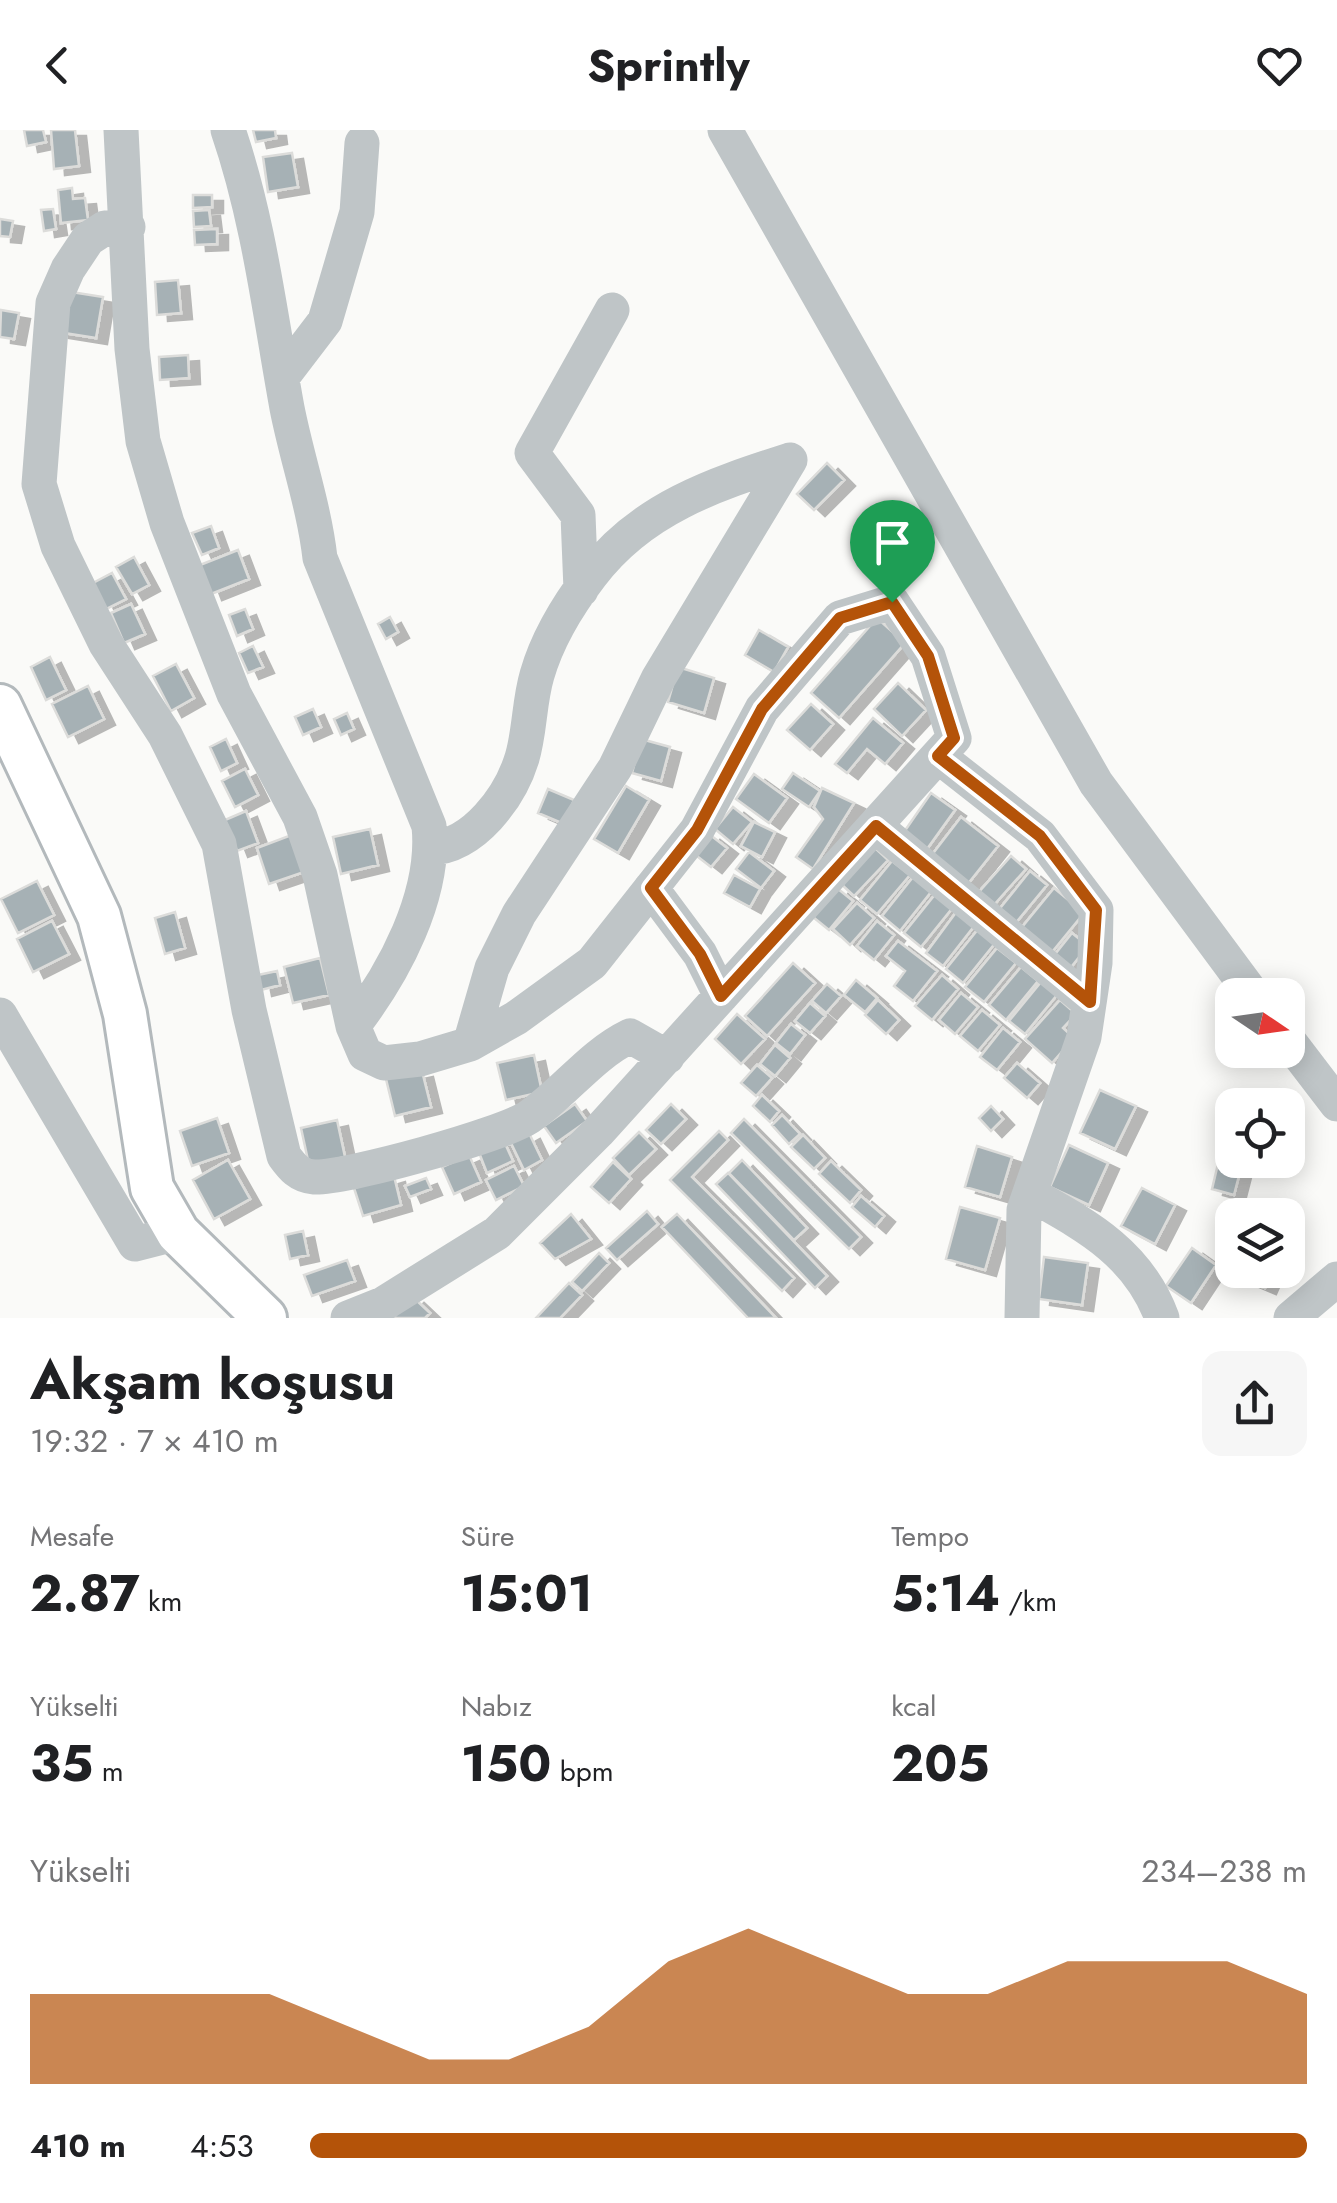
<!DOCTYPE html>
<html lang="tr">
<head>
<meta charset="utf-8">
<style>
	body { margin:0; font-family:Jost,sans-serif; background:#f6f6f6; color:#202124; height:100vh; display:flex; flex-direction:column; font-size:38px; white-space:nowrap }
	* { box-sizing:border-box; margin:0 }
	p { font-size:32px; color:#757577 }
	.icon { flex:none; width:55px; height:55px; fill:none; stroke:currentColor; stroke-width:2; stroke-linecap:round; stroke-linejoin:round }
	.map { position:relative; height:1188px; overflow:hidden }
	.panel { display:flex; flex-direction:column; background:#fff; flex:1 }
	.panel>* { flex:none }
	.needle { width:65px; rotate:103deg }
	.controls { position:absolute; left:1215px; top:848px; display:grid; gap:20px }
	.controls a { display:grid; place-items:center; width:90px; height:90px; border-radius:20px; background:#fff; box-shadow:0 5px 25px #0003; font-size:50px }
	.pin { position:absolute; display:grid; place-items:center; width:85px; height:85px; color:#fff; margin:-102px -42px; border-radius:50% 50% 50% 0; rotate:-45deg; box-shadow:0 0 10px #0007 }
	.pin .icon { rotate:45deg }
	.round { display:grid; place-items:center; flex:none; width:105px; height:105px; border-radius:20px; background:#f6f6f6 }
	.summary { display:flex; align-items:center; justify-content:space-between; height:170px; padding:0 30px }
	h1 { font-size:55px; font-weight:700; line-height:75px }
	.metrics { display:grid; grid-template-columns:repeat(3,1fr); gap:15px; height:170px; padding:10px 30px }
	.metrics div { display:grid; align-content:center }
	.metrics b { font-size:50px; font-weight:700 }
	.metrics small { font-size:28px; font-weight:400 }
	.metrics p { font-size:28px }
	.chart { height:280px; padding:20px 30px }
	.chart p { display:flex; justify-content:space-between }
	.chart svg { width:100%; height:180px; margin-top:10px; fill:#b45309; opacity:.7 }
	ul { padding:0 30px; list-style:none; font-size:32px }
	li { display:grid; grid-template-columns:160px 120px 1fr; align-items:center; height:75px }
	li i { height:25px; border-radius:12px; background:#b45309 }
	header { display:flex; justify-content:space-between; align-items:center; height:130px; padding:0 30px; background:#fff; font-size:45px; font-weight:700 }
	.map>svg:first-child { display:block }
	.building { fill:#a6b1b5; stroke:#dcdcda; stroke-width:2.5; filter:url(#shadow) }
	.lines { fill:none; stroke-linecap:round; stroke-linejoin:round }
	.major-casing { stroke:#b3b9bc; stroke-width:48 }
	.minor { stroke:#bfc5c7; stroke-width:35 }
	.major { stroke:#fff; stroke-width:42 }
	.route-casing { stroke:#fff; stroke-width:20 }
	.route { stroke:#b45309; stroke-width:12 }
</style>
</head>
<body>
<header><svg class="icon" aria-label="back" viewBox="0 0 24 24"><path d="M15 5l-7 7 7 7"/></svg>Sprintly<svg class="icon" aria-label="heart" viewBox="0 0 24 24"><path d="M12 20l-8-8c-3-5 5-10 8-4 3-6 11-1 8 4z"/></svg></header>
<div class="map">
<svg width="1337" height="1188" viewBox="0 0 1337 1188">
	<defs>
		<filter id="shadow"><feDropShadow dx="11" dy="6" stdDeviation="0" flood-color="#0004"/></filter>
	</defs>
	<rect width="100%" height="100%" fill="#fafaf8"/>
	<path class="building" d="M 24,0 L 43,0 L 46,12 L 27,16 Z
		M 51,0 L 75,0 L 79,36 L 54,39 Z
		M 253,0 L 275,0 L 276,8 L 256,12 Z
		M 292,23 L 298,57 L 268,62 L 263,27 Z
		M 72,58 L 73,69 L 85,68 L 88,90 L 61,93 L 58,60 Z
		M 193,65 L 212,65 L 212,77 L 193,78 Z
		M 53,79 L 56,99 L 44,101 L 41,80 Z
		M 209,80 L 211,96 L 194,97 L 193,81 Z
		M 0,89 L 13,91 L 10,107 L 0,106 Z
		M 217,99 L 217,114 L 195,115 L 194,100 Z
		M 178,150 L 181,183 L 157,185 L 155,152 Z
		M 65,161 L 103,167 L 96,208 L 58,202 Z
		M 1,180 L 19,183 L 14,209 L 0,207 Z
		M 188,225 L 189,248 L 160,250 L 159,227 Z
		M 827,333 L 844,350 L 814,380 L 797,364 Z
		M 211,396 L 219,418 L 202,425 L 192,403 Z
		M 238,420 L 249,449 L 211,464 L 200,435 Z
		M 134,427 L 149,455 L 132,464 L 116,437 Z
		M 112,443 L 126,469 L 106,479 L 93,453 Z
		M 131,474 L 145,504 L 124,513 L 111,483 Z
		M 245,479 L 253,499 L 237,506 L 229,485 Z
		M 390,487 L 398,502 L 386,509 L 378,494 Z
		M 877,488 L 905,513 L 839,588 L 811,563 Z
		M 759,500 L 788,517 L 774,542 L 745,525 Z
		M 253,516 L 263,537 L 248,543 L 239,523 Z
		M 50,527 L 66,560 L 46,570 L 31,537 Z
		M 176,534 L 194,568 L 171,581 L 153,546 Z
		M 678,537 L 714,548 L 704,583 L 668,572 Z
		M 898,553 L 926,580 L 902,606 L 874,579 Z
		M 88,556 L 104,589 L 68,607 L 52,574 Z
		M 811,574 L 833,594 L 810,620 L 787,600 Z
		M 313,579 L 321,597 L 303,605 L 295,587 Z
		M 347,583 L 354,599 L 341,605 L 334,589 Z
		M 873,588 L 903,613 L 885,634 L 867,619 L 847,643 L 835,634 Z
		M 226,609 L 237,633 L 221,641 L 210,617 Z
		M 641,609 L 670,617 L 661,651 L 632,643 Z
		M 245,639 L 258,665 L 235,677 L 222,651 Z
		M 793,643 L 820,661 L 809,677 L 782,659 Z
		M 754,644 L 787,668 L 769,693 L 736,669 Z
		M 626,656 L 649,670 L 618,723 L 594,709 Z
		M 822,658 L 854,673 L 813,739 L 796,727 L 823,689 L 814,677 Z
		M 548,659 L 574,670 L 564,694 L 538,683 Z
		M 931,663 L 955,680 L 927,719 L 904,702 Z
		M 733,677 L 752,692 L 733,714 L 715,699 Z
		M 246,681 L 258,713 L 237,721 L 225,690 Z
		M 961,687 L 998,716 L 967,755 L 931,726 Z
		M 754,692 L 775,702 L 762,727 L 741,716 Z
		M 370,699 L 378,735 L 341,744 L 333,707 Z
		M 294,704 L 307,741 L 269,754 L 257,718 Z
		M 709,704 L 727,718 L 711,737 L 693,723 Z
		M 874,717 L 888,730 L 854,766 L 840,753 Z
		M 749,722 L 774,741 L 761,758 L 736,739 Z
		M 1011,726 L 1026,739 L 993,776 L 978,763 Z
		M 892,731 L 910,745 L 877,784 L 860,770 Z
		M 1030,741 L 1047,755 L 1014,795 L 997,782 Z
		M 734,745 L 760,759 L 750,777 L 724,763 Z
		M 913,747 L 931,762 L 900,801 L 882,786 Z
		M 37,751 L 54,785 L 18,803 L 1,769 Z
		M 837,758 L 853,771 L 829,800 L 813,787 Z
		M 1054,758 L 1084,783 L 1048,827 L 1018,802 Z
		M 937,762 L 954,776 L 921,817 L 904,803 Z
		M 857,773 L 874,788 L 850,815 L 833,799 Z
		M 957,781 L 975,795 L 943,836 L 926,823 Z
		M 175,782 L 185,818 L 165,824 L 155,788 Z
		M 52,791 L 69,824 L 33,842 L 17,809 Z
		M 877,791 L 894,805 L 874,830 L 857,816 Z
		M 979,798 L 996,812 L 963,853 L 946,839 Z
		M 1072,803 L 1088,816 L 1068,841 L 1052,828 Z
		M 898,811 L 937,841 L 913,871 L 894,856 L 905,841 L 886,826 Z
		M 997,818 L 1016,833 L 984,872 L 965,857 Z
		M 320,828 L 329,865 L 293,873 L 284,837 Z
		M 793,833 L 815,853 L 767,906 L 745,886 Z
		M 1021,837 L 1038,851 L 1006,890 L 989,875 Z
		M 277,841 L 280,855 L 261,860 L 258,845 Z
		M 942,845 L 958,859 L 932,890 L 915,876 Z
		M 856,850 L 877,868 L 865,882 L 844,865 Z
		M 1041,852 L 1057,865 L 1025,904 L 1009,891 Z
		M 827,854 L 841,866 L 826,883 L 812,871 Z
		M 961,863 L 978,877 L 955,904 L 939,890 Z
		M 878,870 L 899,890 L 886,904 L 865,885 Z
		M 1060,870 L 1076,884 L 1063,898 L 1074,908 L 1052,933 L 1025,909 Z
		M 810,873 L 825,886 L 810,903 L 795,891 Z
		M 982,880 L 1000,895 L 978,921 L 960,906 Z
		M 737,884 L 765,909 L 741,934 L 715,909 Z
		M 791,894 L 805,905 L 790,924 L 776,913 Z
		M 1003,898 L 1020,912 L 997,940 L 980,927 Z
		M 775,915 L 790,928 L 775,946 L 760,934 Z
		M 534,925 L 542,962 L 506,970 L 497,933 Z
		M 1017,933 L 1040,953 L 1027,968 L 1004,948 Z
		M 757,935 L 772,948 L 756,966 L 741,953 Z
		M 422,941 L 431,977 L 395,986 L 386,949 Z
		M 1100,960 L 1136,976 L 1115,1019 L 1080,1003 Z
		M 762,965 L 779,981 L 770,992 L 753,976 Z
		M 575,974 L 587,991 L 556,1013 L 544,996 Z
		M 671,974 L 686,989 L 661,1014 L 646,1000 Z
		M 991,976 L 1003,989 L 991,1001 L 979,988 Z
		M 782,985 L 800,1004 L 789,1014 L 772,995 Z
		M 217,988 L 229,1023 L 192,1036 L 180,1001 Z
		M 744,989 L 861,1107 L 849,1119 L 731,1003 Z
		M 337,990 L 345,1027 L 309,1035 L 301,998 Z
		M 719,1001 L 728,1010 L 692,1047 L 794,1148 L 782,1161 L 670,1050 Z
		M 639,1002 L 656,1019 L 629,1045 L 613,1028 Z
		M 529,1003 L 542,1030 L 524,1040 L 511,1013 Z
		M 803,1005 L 825,1028 L 814,1039 L 791,1017 Z
		M 503,1009 L 513,1031 L 487,1043 L 478,1020 Z
		M 1069,1015 L 1108,1033 L 1089,1075 L 1050,1057 Z
		M 977,1016 L 1012,1027 L 1000,1067 L 965,1057 Z
		M 1222,1017 L 1232,1019 L 1232,1030 L 1243,1030 L 1234,1065 L 1212,1059 Z
		M 469,1025 L 481,1052 L 454,1064 L 442,1037 Z
		M 228,1030 L 250,1069 L 214,1089 L 193,1050 Z
		M 742,1030 L 807,1098 L 794,1110 L 729,1043 Z
		M 831,1031 L 861,1060 L 850,1073 L 819,1044 Z
		M 613,1032 L 631,1049 L 609,1073 L 591,1057 Z
		M 514,1036 L 524,1056 L 496,1070 L 486,1050 Z
		M 728,1043 L 827,1146 L 815,1158 L 716,1054 Z
		M 394,1046 L 401,1075 L 363,1086 L 354,1058 Z
		M 426,1048 L 431,1059 L 410,1067 L 405,1056 Z
		M 1142,1058 L 1175,1075 L 1155,1114 L 1121,1096 Z
		M 861,1066 L 884,1086 L 875,1097 L 852,1077 Z
		M 960,1077 L 1000,1088 L 985,1140 L 946,1129 Z
		M 647,1081 L 658,1094 L 617,1130 L 606,1118 Z
		M 571,1084 L 591,1109 L 555,1129 L 540,1113 Z
		M 677,1084 L 776,1188 L 748,1188 L 662,1097 Z
		M 303,1101 L 308,1125 L 290,1129 L 285,1105 Z
		M 1192,1118 L 1216,1135 L 1191,1173 L 1166,1156 Z
		M 599,1123 L 609,1133 L 582,1161 L 572,1152 Z
		M 1044,1127 L 1088,1133 L 1082,1175 L 1039,1169 Z
		M 347,1130 L 355,1151 L 312,1166 L 304,1145 Z
		M 1250,1140 L 1273,1140 L 1265,1158 L 1246,1150 Z
		M 569,1153 L 582,1165 L 560,1188 L 536,1188 Z
		M 413,1167 L 430,1183 L 425,1188 L 393,1188 Z"/>
	<g class="lines">
		<g class="major-casing">
			<path id="major" d="M 0,576 L 99,786 L 125,884 L 152,1058 L 178,1103 L 265,1188"/>
		</g>
		<path class="minor" d="M 121,0 L 132,219 L 143,311 L 167,393 L 234,564 L 300,687 L 320,745 L 353,896 L 365,924 L 384,933 L 420,929 L 470,914 L 516,888 L 592,833 L 697,700 L 762,579 L 840,488 L 892,472 L 928,526 L 954,608 L 598,1002 L 497,1103 L 383,1174 L 348,1188
			M 228,0 C 259,90 270,185 287,278 C 297,329 314,376 320,428 L 429,696 C 436,765 394,843 353,896
			M 725,0 L 1096,653 L 1253,865
			M 128,97 L 105,98 L 88,109 L 68,139 L 53,173 L 39,354 L 58,416 L 106,514 L 165,605 L 219,714 L 249,880 L 284,1026 C 292,1037 299,1046 314,1047 C 347,1048 502,1005 529,987 C 565,962 591,925 630,906 L 667,927
			M 283,246 L 325,191 L 357,82 L 362,13
			M 581,460 L 578,385 L 532,323 L 612,180
			M 938,626 L 1040,706 L 1096,780 L 1095,833 L 1084,907 L 1024,1080 L 1022,1188
			M 875,696 L 1089,872
			M 431,718 C 474,716 510,667 522,628 C 530,601 529,572 537,545 C 547,510 568,475 591,445 C 642,378 713,355 790,330 L 658,549 L 615,638 L 519,784 L 492,838 L 470,914
			M 651,758 L 700,824 L 721,866
			M 0,885 L 135,1114 L 178,1103
			M 1288,910 L 1337,974
			M 1030,1064 C 1087,1096 1138,1123 1162,1188
			M 1291,1188 L 1337,1149"/>
		<use href="#major" class="major"/>
	</g>
	<g class="lines">
		<g class="route-casing">
			<path id="route" d="M 892,472 L 928,526 L 954,608 L 938,626 L 1040,706 L 1096,780 L 1090,872 L 876,696 L 721,866 L 700,824 L 651,758 L 697,700 L 762,579 L 840,488 Z"/>
		</g>
		<use href="#route" class="route"/>
	</g>
</svg>
<div class="controls">
<a><svg class="needle" viewBox="-14 -14 28 28"><path d="M0-13l5 13h-10z" fill="#e53935"/><path d="M0 13l5-13h-10z" fill="#757577"/></svg></a>
<a><svg class="icon" aria-label="locate" viewBox="0 0 24 24"><circle cx="12" cy="12" r="6"/><path d="M12 2v4M12 18v4M2 12h4M18 12h4"/></svg></a>
<a><svg class="icon" aria-label="layers" viewBox="0 0 24 24"><path d="M12 4l9 5-9 5-9-5zM3 14l9 5 9-5"/></svg></a>
</div>
<div class="pin" style="left:892px;top:472px;background:#1e9e55"><svg class="icon" aria-label="arrive" viewBox="0 0 24 24"><path d="M6 21V4h12l-3 4 3 4H6"/></svg></div>
</div>
<section class="panel">
<div class="summary"><div><h1>Akşam koşusu</h1><p>19:32 · 7 × 410 m</p></div><a class="round"><svg class="icon" aria-label="share" viewBox="0 0 24 24"><path d="M12 15V3M7 8l5-5 5 5M5 13v7h14v-7"/></svg></a></div>
<div class="metrics">
<div><p>Mesafe</p><b>2.87<small> km</small></b></div>
<div><p>Süre</p><b>15:01</b></div>
<div><p>Tempo</p><b>5:14<small> /km</small></b></div>
</div>
<div class="metrics">
<div><p>Yükselti</p><b>35<small> m</small></b></div>
<div><p>Nabız</p><b>150<small> bpm</small></b></div>
<div><p>kcal</p><b>205</b></div>
</div>
<div class="chart"><p><span>Yükselti</span>234–238 m</p>
<svg viewBox="0 0 160 44" preserveAspectRatio="none"><path d="M0 44V22L10 22L20 22L30 22L40 30L50 38L60 38L70 30L80 14L90 6L100 14L110 22L120 22L130 14L140 14L150 14L160 22V44z"/></svg>
</div>
<ul>
<li><b>410 m</b>4:53<i style="width:100%"></i></li>
</ul>
</section>
</body>
</html>
